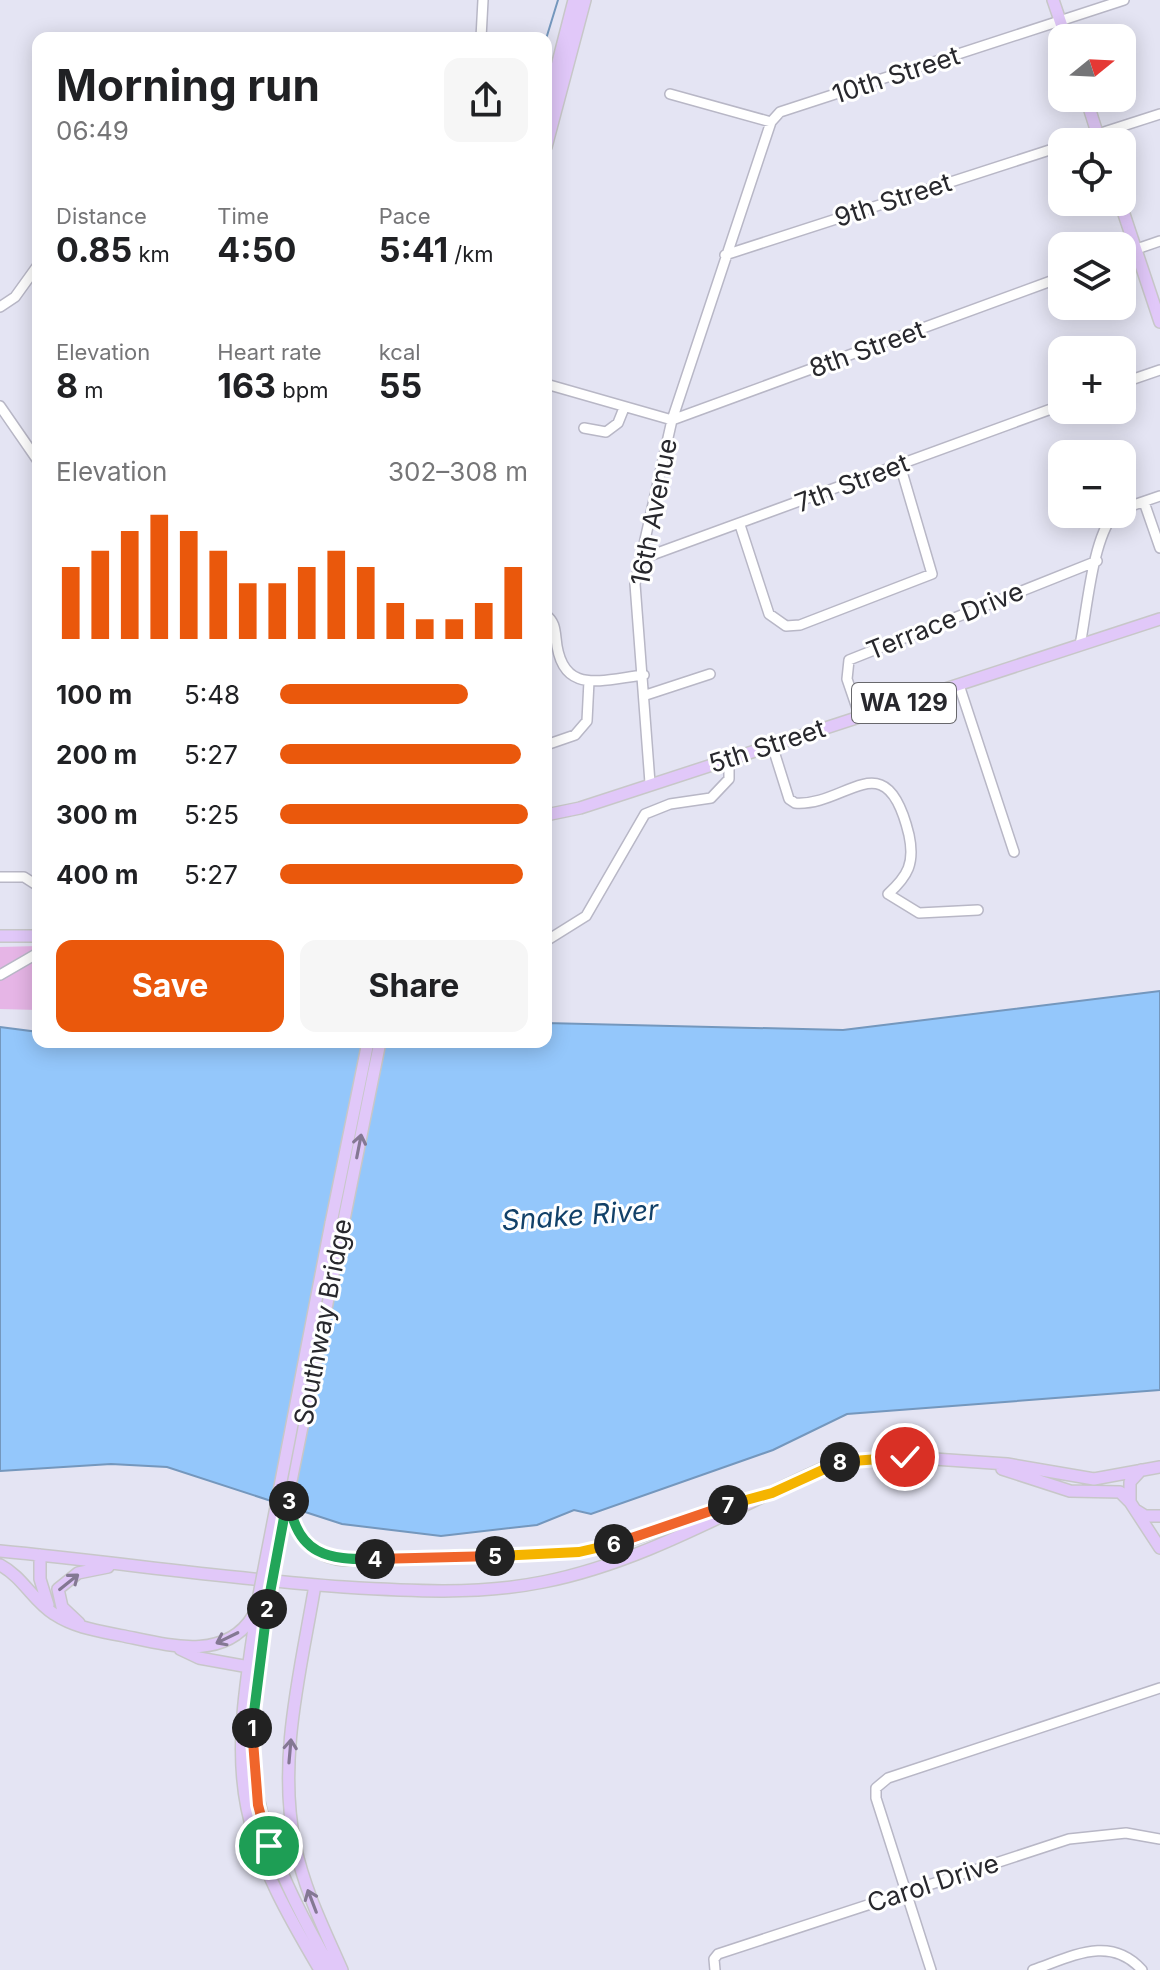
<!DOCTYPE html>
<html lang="en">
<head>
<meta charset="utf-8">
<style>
	body { margin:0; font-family:Inter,sans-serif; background:#f6f6f6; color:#202124; height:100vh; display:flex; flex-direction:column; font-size:30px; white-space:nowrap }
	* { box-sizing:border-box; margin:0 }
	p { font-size:26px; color:#757577 }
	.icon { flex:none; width:44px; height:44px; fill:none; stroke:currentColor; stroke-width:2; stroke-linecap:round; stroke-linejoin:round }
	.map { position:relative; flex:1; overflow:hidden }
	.panel { position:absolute; left:32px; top:32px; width:520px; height:1016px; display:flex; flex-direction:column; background:#fff; border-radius:16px; box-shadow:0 4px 20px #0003 }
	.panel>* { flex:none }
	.needle { width:52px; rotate:72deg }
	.controls { position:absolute; left:1048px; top:24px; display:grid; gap:16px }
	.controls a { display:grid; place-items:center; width:88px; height:88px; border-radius:16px; background:#fff; box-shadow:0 4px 20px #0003; font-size:40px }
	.pin { position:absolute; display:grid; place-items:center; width:68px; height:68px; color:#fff; margin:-34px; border:4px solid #fff; border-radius:50%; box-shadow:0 2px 8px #0007 }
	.km { position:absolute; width:40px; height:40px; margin:-20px; border-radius:50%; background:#222; color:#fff; font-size:22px; line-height:40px; text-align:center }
	.round { display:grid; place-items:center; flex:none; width:84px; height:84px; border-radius:16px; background:#f6f6f6 }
	.overview { display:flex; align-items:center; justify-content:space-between; height:136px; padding:0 24px }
	h1 { font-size:44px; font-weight:700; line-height:60px }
	.stats { display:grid; grid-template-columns:repeat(3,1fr); gap:12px; height:136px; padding:8px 24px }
	.stats div { display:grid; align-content:center }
	.stats b { font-size:34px; font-weight:700 }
	.stats small { font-size:22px; font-weight:400 }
	.stats p { font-size:22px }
	.chart { height:224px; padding:16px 24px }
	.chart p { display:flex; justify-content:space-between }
	.chart svg { width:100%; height:144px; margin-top:8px; stroke:#ea580c; stroke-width:6 }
	.action { display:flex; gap:16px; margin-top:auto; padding:16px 24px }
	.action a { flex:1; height:92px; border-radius:16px; background:#ea580c; color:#fff; font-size:32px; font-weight:700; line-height:92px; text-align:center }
	.action a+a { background:#f6f6f6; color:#202124 }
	ul { padding:0 24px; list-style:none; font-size:26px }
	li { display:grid; grid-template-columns:128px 96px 1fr; align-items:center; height:60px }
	li i { height:20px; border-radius:10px; background:#ea580c }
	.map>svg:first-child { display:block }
	.green { fill:#e6b5e6 }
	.water { fill:#94c7fb; stroke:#7497bd; stroke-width:2 }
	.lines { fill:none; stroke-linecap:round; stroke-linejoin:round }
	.stream { stroke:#7497bd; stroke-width:2 }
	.minor-casing { stroke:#b8b7c6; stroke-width:12 }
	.major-casing { stroke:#c7c7c8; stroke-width:14 }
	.minor { stroke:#fff; stroke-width:9 }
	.major { stroke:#e1c8f9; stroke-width:11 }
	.major-bridge-casing { stroke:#c7c7c8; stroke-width:14; stroke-linecap:butt }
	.major-bridge { stroke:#e1c8f9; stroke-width:11 }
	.oneway { stroke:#847893 }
	.split-1-casing { stroke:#fff; stroke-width:16 }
	.split-2-casing { stroke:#fff; stroke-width:16 }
	.split-3-casing { stroke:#fff; stroke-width:16 }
	.split-4-casing { stroke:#fff; stroke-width:16 }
	.split-5-casing { stroke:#fff; stroke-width:16 }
	.split-6-casing { stroke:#fff; stroke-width:16 }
	.split-7-casing { stroke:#fff; stroke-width:16 }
	.split-8-casing { stroke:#fff; stroke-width:16 }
	.split-9-casing { stroke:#fff; stroke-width:16 }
	.split-1 { stroke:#f0652b; stroke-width:10 }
	.split-2 { stroke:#22a559; stroke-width:10 }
	.split-3 { stroke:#22a559; stroke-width:10 }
	.split-4 { stroke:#22a559; stroke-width:10 }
	.split-5 { stroke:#f0652b; stroke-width:10 }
	.split-6 { stroke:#f5b400; stroke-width:10 }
	.split-7 { stroke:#f0652b; stroke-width:10 }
	.split-8 { stroke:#f5b400; stroke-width:10 }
	.split-9 { stroke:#f5b400; stroke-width:10 }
	.labels { text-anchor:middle; stroke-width:6; stroke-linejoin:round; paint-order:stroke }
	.shield { fill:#fff; stroke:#68686c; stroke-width:2 }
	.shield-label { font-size:24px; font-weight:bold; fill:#28282d }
	.street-label { font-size:26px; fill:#28282d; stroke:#fff }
	.water-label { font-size:28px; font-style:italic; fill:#124169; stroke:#fff }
</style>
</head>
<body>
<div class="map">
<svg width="1160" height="1970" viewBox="0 0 1160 1970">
	<rect width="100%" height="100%" fill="#e4e4f3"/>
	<path class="green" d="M 38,946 L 38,1010 L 0,1009 L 0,947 Z"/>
	<path class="water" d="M 1160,991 L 1160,1390 L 847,1414 L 773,1450 L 591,1514 L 574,1510 L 537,1525 L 441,1536 L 342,1524 L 167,1467 L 111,1464 L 0,1471 L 0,1027 L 38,1032 L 38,1042 L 546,1042 L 546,1023 L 843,1030 Z"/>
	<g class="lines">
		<path class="stream" d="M 546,39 L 558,0"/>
		<g class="minor-casing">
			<path id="minor" d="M 481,38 L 483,0
				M 670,94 L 771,122
				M 1073,142 L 1160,114
				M 1122,254 L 1160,241
				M 725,255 L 1062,146
				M 0,307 L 15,297 L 38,265
				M 1122,383 L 1160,370
				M 546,384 L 672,420 L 1062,277
				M 0,406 L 38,461
				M 584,428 L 606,432 L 618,423 L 624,408
				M 1144,502 L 1160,548
				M 1122,509 L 1160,496
				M 740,525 L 769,614 L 786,626 L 800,625 L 932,574 L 900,465
				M 641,559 L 1062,405
				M 546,615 C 554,621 555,628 556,638 C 561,696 600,680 644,675
				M 1080,645 C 1087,611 1092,540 1114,514
				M 959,685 L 1014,852
				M 646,695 L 710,674
				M 860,717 L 847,679 L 849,660 L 1097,561
				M 546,745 L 575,735 L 587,721 L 589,681
				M 772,745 L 789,799 L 795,803 C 847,807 886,739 909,835 C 915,863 908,876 888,894 L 919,913 L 978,910
				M 650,783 L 635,584 L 672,420 L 771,122 L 780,112 L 1124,0
				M 0,877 L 24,877 L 38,886
				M 546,941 L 586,916 L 645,814 L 670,804 L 711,798 L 729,779 L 729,758
				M 0,975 L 38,953
				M 715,1970 L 714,1959 L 718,1954 L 1069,1839 L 1126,1833 L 1160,1839
				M 931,1970 L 876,1798 L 876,1788 L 888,1778 L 1160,1688
				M 1033,1970 C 1071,1957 1110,1934 1142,1970"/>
		</g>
		<g class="major-casing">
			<path id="major" d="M 1053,0 L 1066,38
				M 1086,98 L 1100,142
				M 546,109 L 574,0
				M 546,147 L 585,0
				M 1120,202 L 1160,322
				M 546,815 L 580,808 L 1160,619
				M 0,936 L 38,936
				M 380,1042 L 288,1496 C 293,1530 308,1557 345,1560 L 579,1552 L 633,1539 L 741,1502
				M 331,1223 L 368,1042
				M 1002,1469 L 1070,1491 L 1120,1492 L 1130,1502
				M 1141,1470 L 1130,1482 L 1130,1502 L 1160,1548
				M 1137,1511 L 1145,1516 L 1160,1516
				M 0,1551 C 115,1562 229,1579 344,1587 C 409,1591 479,1595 543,1582 C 646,1562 740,1504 835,1463 L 905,1457 L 1007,1464 L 1094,1479 L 1160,1467
				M 40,1555 L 40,1579 L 48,1605
				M 0,1565 C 23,1577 33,1601 54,1614 C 75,1628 99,1631 124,1636 C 167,1645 225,1662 253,1616
				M 315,1585 C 301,1669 277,1759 295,1845 C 304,1889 324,1929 342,1970
				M 258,1600 C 249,1668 233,1740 247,1808 C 259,1866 290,1919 320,1970
				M 267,1602 C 263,1637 256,1671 253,1705 C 243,1804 284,1887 332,1970
				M 79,1623 L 62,1607 L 58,1589 L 78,1573 L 108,1567
				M 180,1649 L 199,1658 L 249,1667"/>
		</g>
		<use href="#minor" class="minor"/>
		<use href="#major" class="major"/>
		<g class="major-bridge-casing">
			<path id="major-bridge" d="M 258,1600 L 331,1223
				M 267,1602 L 288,1496"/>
		</g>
		<use href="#major-bridge" class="major-bridge"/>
	</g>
	<defs><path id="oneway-shaft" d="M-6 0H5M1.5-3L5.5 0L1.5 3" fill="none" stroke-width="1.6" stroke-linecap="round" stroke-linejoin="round" transform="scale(2)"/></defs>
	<g class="oneway">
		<use href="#oneway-shaft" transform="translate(359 1146) rotate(-79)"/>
		<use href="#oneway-shaft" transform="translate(69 1582) rotate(-39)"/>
		<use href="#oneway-shaft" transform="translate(227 1638) rotate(154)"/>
		<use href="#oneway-shaft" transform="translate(290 1751) rotate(-85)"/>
		<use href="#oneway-shaft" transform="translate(312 1901) rotate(-111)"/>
	</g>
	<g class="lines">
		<g class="split-1-casing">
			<path id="split-1" d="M 252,1728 L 258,1805 L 269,1846"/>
		</g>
		<g class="split-2-casing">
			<path id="split-2" d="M 252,1728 L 267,1609"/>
		</g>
		<g class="split-3-casing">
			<path id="split-3" d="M 267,1609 L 288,1496 L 289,1501"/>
		</g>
		<g class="split-4-casing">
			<path id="split-4" d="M 289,1501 C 297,1555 328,1560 375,1559"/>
		</g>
		<g class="split-5-casing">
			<path id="split-5" d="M 375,1559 L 495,1556"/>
		</g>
		<g class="split-6-casing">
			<path id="split-6" d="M 495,1556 L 579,1552 L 614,1544"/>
		</g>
		<g class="split-7-casing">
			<path id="split-7" d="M 614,1544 L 728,1505"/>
		</g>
		<g class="split-8-casing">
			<path id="split-8" d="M 728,1505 L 772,1493 L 840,1462"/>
		</g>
		<g class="split-9-casing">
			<path id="split-9" d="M 840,1462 L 905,1457"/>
		</g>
		<use href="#split-1" class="split-1"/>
		<use href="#split-2" class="split-2"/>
		<use href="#split-3" class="split-3"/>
		<use href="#split-4" class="split-4"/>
		<use href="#split-5" class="split-5"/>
		<use href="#split-6" class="split-6"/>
		<use href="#split-7" class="split-7"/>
		<use href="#split-8" class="split-8"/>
		<use href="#split-9" class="split-9"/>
	</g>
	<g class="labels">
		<rect class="shield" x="852" y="683" width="104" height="40" rx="6"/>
		<g class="shield-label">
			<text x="904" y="711">WA 129</text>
		</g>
		<g class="street-label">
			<text transform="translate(896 75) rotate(-18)" y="9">10th Street</text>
			<text transform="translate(893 200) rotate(-18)" y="9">9th Street</text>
			<text transform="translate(867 349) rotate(-20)" y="9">8th Street</text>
			<text transform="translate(852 483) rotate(-21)" y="9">7th Street</text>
			<text transform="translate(654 512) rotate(-79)" y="9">16th Avenue</text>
			<text transform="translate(945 621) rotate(-22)" y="9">Terrace Drive</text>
			<text transform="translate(767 746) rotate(-18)" y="9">5th Street</text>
			<text transform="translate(323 1322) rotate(-79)" y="9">Southway Bridge</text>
			<text transform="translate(933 1883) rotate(-18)" y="9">Carol Drive</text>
		</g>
		<g class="water-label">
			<text transform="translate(580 1215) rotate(-4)" y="10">Snake River</text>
		</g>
	</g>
</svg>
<div class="controls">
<a><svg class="needle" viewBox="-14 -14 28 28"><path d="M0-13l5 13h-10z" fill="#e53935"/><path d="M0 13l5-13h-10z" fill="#757577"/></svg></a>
<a><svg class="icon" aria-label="locate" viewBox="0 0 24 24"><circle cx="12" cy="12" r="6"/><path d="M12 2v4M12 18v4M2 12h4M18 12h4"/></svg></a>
<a><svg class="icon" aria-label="layers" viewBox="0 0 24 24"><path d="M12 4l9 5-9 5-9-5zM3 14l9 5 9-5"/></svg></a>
<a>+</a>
<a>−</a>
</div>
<div class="pin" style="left:269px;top:1846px;background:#1e9e55"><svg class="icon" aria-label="arrive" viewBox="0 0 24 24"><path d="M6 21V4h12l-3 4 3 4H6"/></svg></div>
<div class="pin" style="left:905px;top:1457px;background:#d93025"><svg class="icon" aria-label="check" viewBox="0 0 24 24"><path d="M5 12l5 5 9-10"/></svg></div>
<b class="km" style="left:252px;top:1728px">1</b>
<b class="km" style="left:267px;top:1609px">2</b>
<b class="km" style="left:289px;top:1501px">3</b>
<b class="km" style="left:375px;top:1559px">4</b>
<b class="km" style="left:495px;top:1556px">5</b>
<b class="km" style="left:614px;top:1544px">6</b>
<b class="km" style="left:728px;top:1505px">7</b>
<b class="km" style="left:840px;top:1462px">8</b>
<section class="panel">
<div class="overview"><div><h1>Morning run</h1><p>06:49</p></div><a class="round"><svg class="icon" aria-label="share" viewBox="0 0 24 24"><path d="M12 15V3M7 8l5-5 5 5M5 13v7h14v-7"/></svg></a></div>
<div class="stats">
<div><p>Distance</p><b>0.85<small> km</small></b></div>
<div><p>Time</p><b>4:50</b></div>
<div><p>Pace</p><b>5:41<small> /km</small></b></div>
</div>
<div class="stats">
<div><p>Elevation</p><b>8<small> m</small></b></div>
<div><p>Heart rate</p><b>163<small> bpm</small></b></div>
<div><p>kcal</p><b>55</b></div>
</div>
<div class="chart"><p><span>Elevation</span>302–308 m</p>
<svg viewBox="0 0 160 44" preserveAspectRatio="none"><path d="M5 44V22M15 44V17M25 44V11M35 44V6M45 44V11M55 44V17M65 44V27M75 44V27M85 44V22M95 44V17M105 44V22M115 44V33M125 44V38M135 44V38M145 44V33M155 44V22"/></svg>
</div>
<ul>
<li><b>100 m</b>5:48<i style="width:76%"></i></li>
<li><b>200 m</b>5:27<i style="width:97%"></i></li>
<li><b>300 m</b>5:25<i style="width:100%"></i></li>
<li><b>400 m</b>5:27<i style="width:98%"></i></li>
</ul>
<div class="action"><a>Save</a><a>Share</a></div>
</section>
</div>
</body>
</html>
